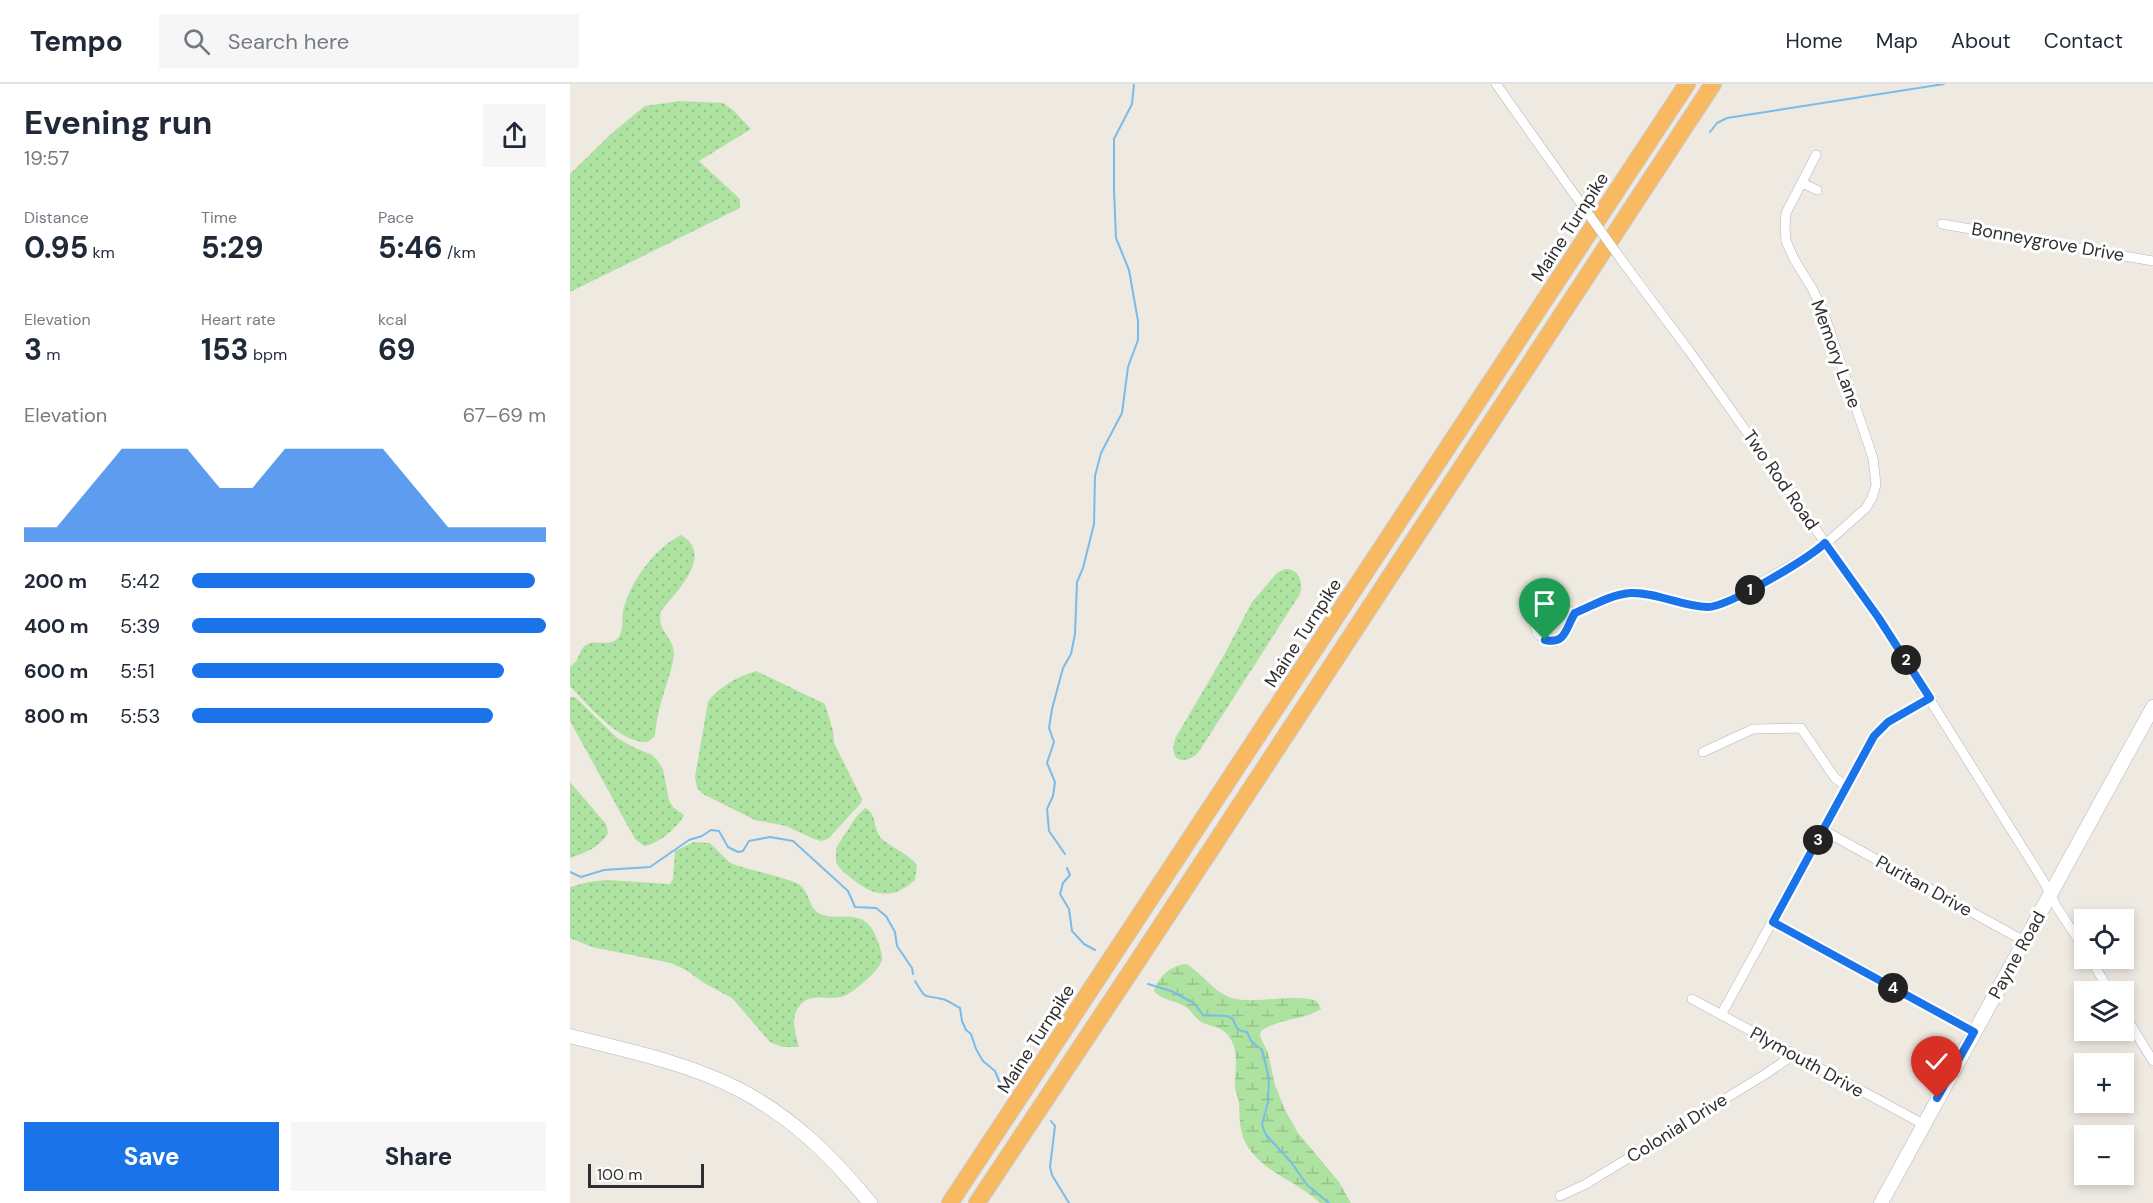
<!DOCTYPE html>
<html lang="en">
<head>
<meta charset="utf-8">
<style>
	body { margin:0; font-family:"DM Sans",sans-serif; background:#f6f6f7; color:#1f2937; height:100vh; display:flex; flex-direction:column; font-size:22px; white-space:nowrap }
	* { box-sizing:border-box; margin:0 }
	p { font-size:20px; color:#747a83 }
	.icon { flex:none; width:33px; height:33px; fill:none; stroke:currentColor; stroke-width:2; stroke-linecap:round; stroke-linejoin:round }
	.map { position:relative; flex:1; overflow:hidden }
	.side { display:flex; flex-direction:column; background:#fff; width:570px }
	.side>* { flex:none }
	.controls { position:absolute; left:1504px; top:825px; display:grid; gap:12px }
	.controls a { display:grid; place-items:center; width:60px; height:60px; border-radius:0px; background:#fff; box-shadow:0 3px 9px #0003; font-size:30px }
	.scale { position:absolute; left:18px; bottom:15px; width:116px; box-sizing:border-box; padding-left:6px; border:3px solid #2e2e2e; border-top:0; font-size:16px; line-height:21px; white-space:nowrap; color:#2e2e2e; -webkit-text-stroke:4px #fff; paint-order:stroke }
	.pin { position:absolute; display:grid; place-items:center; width:51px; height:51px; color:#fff; margin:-62px -26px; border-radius:50% 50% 50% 0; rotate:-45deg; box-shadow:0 0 6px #0007 }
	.pin .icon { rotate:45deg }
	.km { position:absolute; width:30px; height:30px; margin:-15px; border-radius:50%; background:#222; color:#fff; font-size:16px; line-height:30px; text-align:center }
	.round { display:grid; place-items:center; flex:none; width:63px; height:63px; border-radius:0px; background:#f6f6f7 }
	.head { display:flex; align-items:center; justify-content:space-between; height:102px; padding:0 24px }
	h1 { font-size:33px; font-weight:700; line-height:45px }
	.metrics { display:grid; grid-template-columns:repeat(3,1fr); gap:9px; height:102px; padding:6px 24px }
	.metrics div { display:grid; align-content:center }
	.metrics b { font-size:30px; font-weight:700 }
	.metrics small { font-size:16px; font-weight:400 }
	.metrics p { font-size:16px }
	.chart { height:168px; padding:12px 24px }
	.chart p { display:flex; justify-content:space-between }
	.chart svg { width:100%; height:108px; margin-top:6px; fill:#1a73e8; opacity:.7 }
	.primary-button { display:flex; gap:12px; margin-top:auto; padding:12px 24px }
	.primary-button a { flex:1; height:69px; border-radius:0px; background:#1a73e8; color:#fff; font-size:24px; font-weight:700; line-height:69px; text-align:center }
	.primary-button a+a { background:#f6f6f7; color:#1f2937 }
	ul { padding:0 24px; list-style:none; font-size:20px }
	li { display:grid; grid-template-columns:96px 72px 1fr; align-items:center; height:45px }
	li i { height:15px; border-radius:8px; background:#1a73e8 }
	header { display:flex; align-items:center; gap:36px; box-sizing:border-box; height:84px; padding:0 30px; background:#fff; border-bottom:2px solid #e0e1e3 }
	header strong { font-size:28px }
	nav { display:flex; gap:33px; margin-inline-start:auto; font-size:21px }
	.search { width:420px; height:54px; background:#f6f6f7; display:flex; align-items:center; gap:15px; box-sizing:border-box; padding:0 21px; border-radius:0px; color:#747a83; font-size:22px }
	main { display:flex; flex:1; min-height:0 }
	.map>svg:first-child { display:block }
	.grass { fill:url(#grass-dots) }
	.wetland { fill:url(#wetland-marsh) }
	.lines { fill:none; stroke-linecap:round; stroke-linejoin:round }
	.stream { stroke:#79bceb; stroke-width:2 }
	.street-casing { stroke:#b4b5c0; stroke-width:10 }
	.secondary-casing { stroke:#b4b5c0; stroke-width:15 }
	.highway-casing { stroke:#c9c9c9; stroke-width:18 }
	.street { stroke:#fff; stroke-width:9 }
	.secondary { stroke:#fff; stroke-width:14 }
	.highway { stroke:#f9b961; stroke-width:16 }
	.street-bridge-casing { stroke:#b4b5c0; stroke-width:10; stroke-linecap:butt }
	.street-bridge { stroke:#fff; stroke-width:9 }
	.route-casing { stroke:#fff; stroke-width:12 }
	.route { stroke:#1a73e8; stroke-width:8 }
	.labels { text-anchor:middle; stroke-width:6; stroke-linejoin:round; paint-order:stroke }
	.street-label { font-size:18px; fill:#2e2e2e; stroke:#fff }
</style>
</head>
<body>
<header>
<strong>Tempo</strong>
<div class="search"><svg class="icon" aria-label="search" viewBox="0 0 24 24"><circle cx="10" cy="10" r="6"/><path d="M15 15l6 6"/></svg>Search here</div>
<nav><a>Home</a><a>Map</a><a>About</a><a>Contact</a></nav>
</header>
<main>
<section class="side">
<div class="head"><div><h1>Evening run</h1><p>19:57</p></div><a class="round"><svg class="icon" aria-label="share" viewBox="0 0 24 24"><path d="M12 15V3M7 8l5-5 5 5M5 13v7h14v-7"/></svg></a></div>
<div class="metrics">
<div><p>Distance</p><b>0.95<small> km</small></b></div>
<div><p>Time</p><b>5:29</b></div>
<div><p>Pace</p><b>5:46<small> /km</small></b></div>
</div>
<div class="metrics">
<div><p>Elevation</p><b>3<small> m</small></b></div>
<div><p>Heart rate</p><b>153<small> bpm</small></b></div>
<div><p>kcal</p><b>69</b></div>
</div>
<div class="chart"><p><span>Elevation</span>67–69 m</p>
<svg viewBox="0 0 160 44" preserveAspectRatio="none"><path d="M0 44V38L10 38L20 22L30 6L40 6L50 6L60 22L70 22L80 6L90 6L100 6L110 6L120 22L130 38L140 38L150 38L160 38V44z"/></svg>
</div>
<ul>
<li><b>200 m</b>5:42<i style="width:97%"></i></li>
<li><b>400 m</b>5:39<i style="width:100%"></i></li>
<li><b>600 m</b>5:51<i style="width:88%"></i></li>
<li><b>800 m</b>5:53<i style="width:85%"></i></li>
</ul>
<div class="primary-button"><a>Save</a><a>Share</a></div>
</section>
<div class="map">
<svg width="1583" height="1119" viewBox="0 0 1583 1119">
	<defs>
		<pattern id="grass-dots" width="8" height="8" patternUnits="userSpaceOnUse" patternTransform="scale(1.5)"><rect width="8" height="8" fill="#ade2a0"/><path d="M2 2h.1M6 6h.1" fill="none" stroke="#95c28a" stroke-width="1.8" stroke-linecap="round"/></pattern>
		<pattern id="wetland-marsh" width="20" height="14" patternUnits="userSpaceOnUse" patternTransform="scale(1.5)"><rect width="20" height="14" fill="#ade2a0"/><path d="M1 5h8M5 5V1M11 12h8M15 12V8" fill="none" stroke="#95c28a"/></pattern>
	</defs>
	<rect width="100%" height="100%" fill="#eeeae1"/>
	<path class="grass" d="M 110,17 L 153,19 L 163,26 L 181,45 L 129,77 L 170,115 L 170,124 L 0,208 L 0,90 L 42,49 L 75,22 Z
		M 111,451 C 145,471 106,508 91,527 C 86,547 104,553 104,570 C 103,581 99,592 96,602 C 91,618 86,635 85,652 L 78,658 C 50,660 18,621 0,602 L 0,583 C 2,581 5,579 7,576 C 10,571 10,565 16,561 C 24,555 38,563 47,555 C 55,547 51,533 54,523 C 62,496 85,464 111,451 Z
		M 715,485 C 730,485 733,498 730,510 L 628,669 C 612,683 597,675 606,653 L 653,573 L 682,518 L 707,489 Z
		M 186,587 L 255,620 L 263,647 L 264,659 L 292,715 L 291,719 L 258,755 L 251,757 L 244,755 L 216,742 L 185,736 L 133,710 L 127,704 L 125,693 L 138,618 C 148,603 169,592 186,587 Z
		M 0,613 L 5,613 L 46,653 L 61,662 L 82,671 L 87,676 L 93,685 L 99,716 L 103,723 L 114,731 C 108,743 89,760 74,762 L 65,755 L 0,637 Z
		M 0,698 L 36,740 L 38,749 C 30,763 15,769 0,774 Z
		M 295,724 C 307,729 303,745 311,754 C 321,764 338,769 347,781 L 345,796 C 322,816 305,813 282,795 C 276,790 269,785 266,778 L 266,764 L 286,733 Z
		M 124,758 L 140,759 L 159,778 L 168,782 C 179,785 224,796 230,801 C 239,808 239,822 247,828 C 262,839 287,825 300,842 C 305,848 313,868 312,876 C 310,886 285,907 276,911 C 263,918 243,908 232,919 C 219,932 225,948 229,963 L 212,963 L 200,958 L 162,914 L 134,899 L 116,886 L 101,879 L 22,863 L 0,854 L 0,803 L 19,798 L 37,796 L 100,800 L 103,795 L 105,767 Z"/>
	<path class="wetland" d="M 617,880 C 632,890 645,909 662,914 C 690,921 720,908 747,917 L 751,925 C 732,937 709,934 691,947 L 690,952 L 698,969 L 705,1001 L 715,1026 L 728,1049 L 769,1098 L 781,1119 L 750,1119 C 727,1096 694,1090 676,1060 C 669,1047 670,1034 669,1020 C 669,1013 665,1009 665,1002 C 665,983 670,965 657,950 C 651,943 640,942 633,939 C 626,936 622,927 616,923 C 606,916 592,917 584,907 C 589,892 601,881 617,880 Z"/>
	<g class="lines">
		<path class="stream" d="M 1140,48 L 1147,39 L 1157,34 L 1374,0
			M 495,770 L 479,747 L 477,725 L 483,712 L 485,698 L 477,679 L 484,658 L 479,644 L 482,625 L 493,584 L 501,570 L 505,550 L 507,498 L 513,484 L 524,440 L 525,392 L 531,369 L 552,329 L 558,283 L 568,256 L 568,237 L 559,186 L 546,154 L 544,106 L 544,55 L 562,20 L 564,0
			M 497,784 L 500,791 L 493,799 L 490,810 L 499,825 L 502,847 L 514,860 L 525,866
			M 0,788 L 11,793 L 34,786 L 80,783 L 119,756 L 132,752 L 141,746 L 149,747 L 158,763 L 168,768 L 173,767 L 179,757 L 200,753 L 223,757 L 278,807 L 285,823 L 306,824 L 316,832 L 325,848 L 327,862 L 342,884 L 343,890
			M 345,897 C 357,917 352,910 372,915 C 378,916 384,921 390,924 L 392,937 L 396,946 L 401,950 L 406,965 L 413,977 L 425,987 L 430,999 L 438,1009
			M 578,900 L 601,907 L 624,919 L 633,931 L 657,932 L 663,935 C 666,944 667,947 677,948 L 681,957 L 692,966 L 699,994 L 698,1018 L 692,1041 L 696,1051 L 721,1078 L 737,1101 L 759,1119
			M 481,1037 L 485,1042 L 480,1083 L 482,1091 L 499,1119"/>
		<g class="street-casing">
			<path id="street" d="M 926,0 L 1012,121
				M 1232,99 L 1247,106
				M 1372,140 L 1583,177
				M 1053,178 L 1120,268 L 1308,533 L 1474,798 L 1486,822 L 1515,866
				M 981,522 L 1005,529 C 996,543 991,572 968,550 C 961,537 966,525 981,522 Z
				M 1005,529 C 1023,522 1043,509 1063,509 C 1094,509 1124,530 1155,519 L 1251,464 L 1296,424 L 1302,414 L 1306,401 L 1303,374 L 1253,227 L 1243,206 L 1224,175 L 1216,157 L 1215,143 L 1216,129 L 1246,71
				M 1133,668 L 1183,645 L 1231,644 L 1265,694 L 1276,702
				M 1253,746 L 1454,857
				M 1203,838 L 1404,948
				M 1520,874 L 1540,908
				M 1122,915 L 1353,1040
				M 1554,930 L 1583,977
				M 1151,931 L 1304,652 L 1318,638 L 1360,614
				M 990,1112 L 1016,1100 L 1194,991 L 1216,976 L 1221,970"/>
		</g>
		<g class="secondary-casing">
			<path id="secondary" d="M 0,952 C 54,966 115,978 166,1004 C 220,1031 262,1072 300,1119
				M 1311,1119 L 1583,623"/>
		</g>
		<g class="highway-casing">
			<path id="highway" d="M 380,1119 L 1117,0
				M 407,1119 L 571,872 L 1143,0"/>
		</g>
		<use href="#street" class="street"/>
		<use href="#secondary" class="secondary"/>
		<use href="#highway" class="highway"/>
		<g class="street-bridge-casing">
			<path id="street-bridge" d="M 1012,121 L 1053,178"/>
		</g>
		<use href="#street-bridge" class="street-bridge"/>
	</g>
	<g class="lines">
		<g class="route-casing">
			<path id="route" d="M 975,556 C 996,561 996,543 1005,529 C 1022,522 1042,510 1061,509 C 1087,508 1112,523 1138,523 C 1158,523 1239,474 1255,459 L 1308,533 L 1360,614 L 1318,638 L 1304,652 L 1203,838 L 1404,948 L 1367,1014"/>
		</g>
		<use href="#route" class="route"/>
	</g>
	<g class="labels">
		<g class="street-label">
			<text transform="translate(1000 143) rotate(-57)" y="6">Maine Turnpike</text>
			<text transform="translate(1478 158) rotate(10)" y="6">Bonneygrove Drive</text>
			<text transform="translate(1266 270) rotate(70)" y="6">Memory Lane</text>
			<text transform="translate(1211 396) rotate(55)" y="6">Two Rod Road</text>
			<text transform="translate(733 549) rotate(-57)" y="6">Maine Turnpike</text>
			<text transform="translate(1354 802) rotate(29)" y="6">Puritan Drive</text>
			<text transform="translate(1447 871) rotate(-61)" y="6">Payne Road</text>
			<text transform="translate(466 955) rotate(-57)" y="6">Maine Turnpike</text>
			<text transform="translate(1237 978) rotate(29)" y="6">Plymouth Drive</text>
			<text transform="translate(1107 1044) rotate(-32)" y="6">Colonial Drive</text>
		</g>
	</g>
</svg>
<div class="controls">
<a><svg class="icon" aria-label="locate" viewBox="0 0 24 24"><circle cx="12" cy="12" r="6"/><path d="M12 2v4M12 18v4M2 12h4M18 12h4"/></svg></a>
<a><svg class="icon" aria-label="layers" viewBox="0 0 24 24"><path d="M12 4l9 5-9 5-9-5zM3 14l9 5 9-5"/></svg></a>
<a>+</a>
<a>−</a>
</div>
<div class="scale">100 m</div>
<div class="pin" style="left:975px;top:556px;background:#1e9e55"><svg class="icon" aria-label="arrive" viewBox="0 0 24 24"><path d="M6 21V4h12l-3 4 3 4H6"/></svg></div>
<div class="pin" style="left:1367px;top:1014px;background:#d93025"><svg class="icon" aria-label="check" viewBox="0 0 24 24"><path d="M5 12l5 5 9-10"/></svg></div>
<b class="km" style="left:1180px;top:506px">1</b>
<b class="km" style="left:1336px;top:576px">2</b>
<b class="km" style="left:1248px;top:756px">3</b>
<b class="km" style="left:1323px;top:904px">4</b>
</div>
</main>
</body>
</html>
